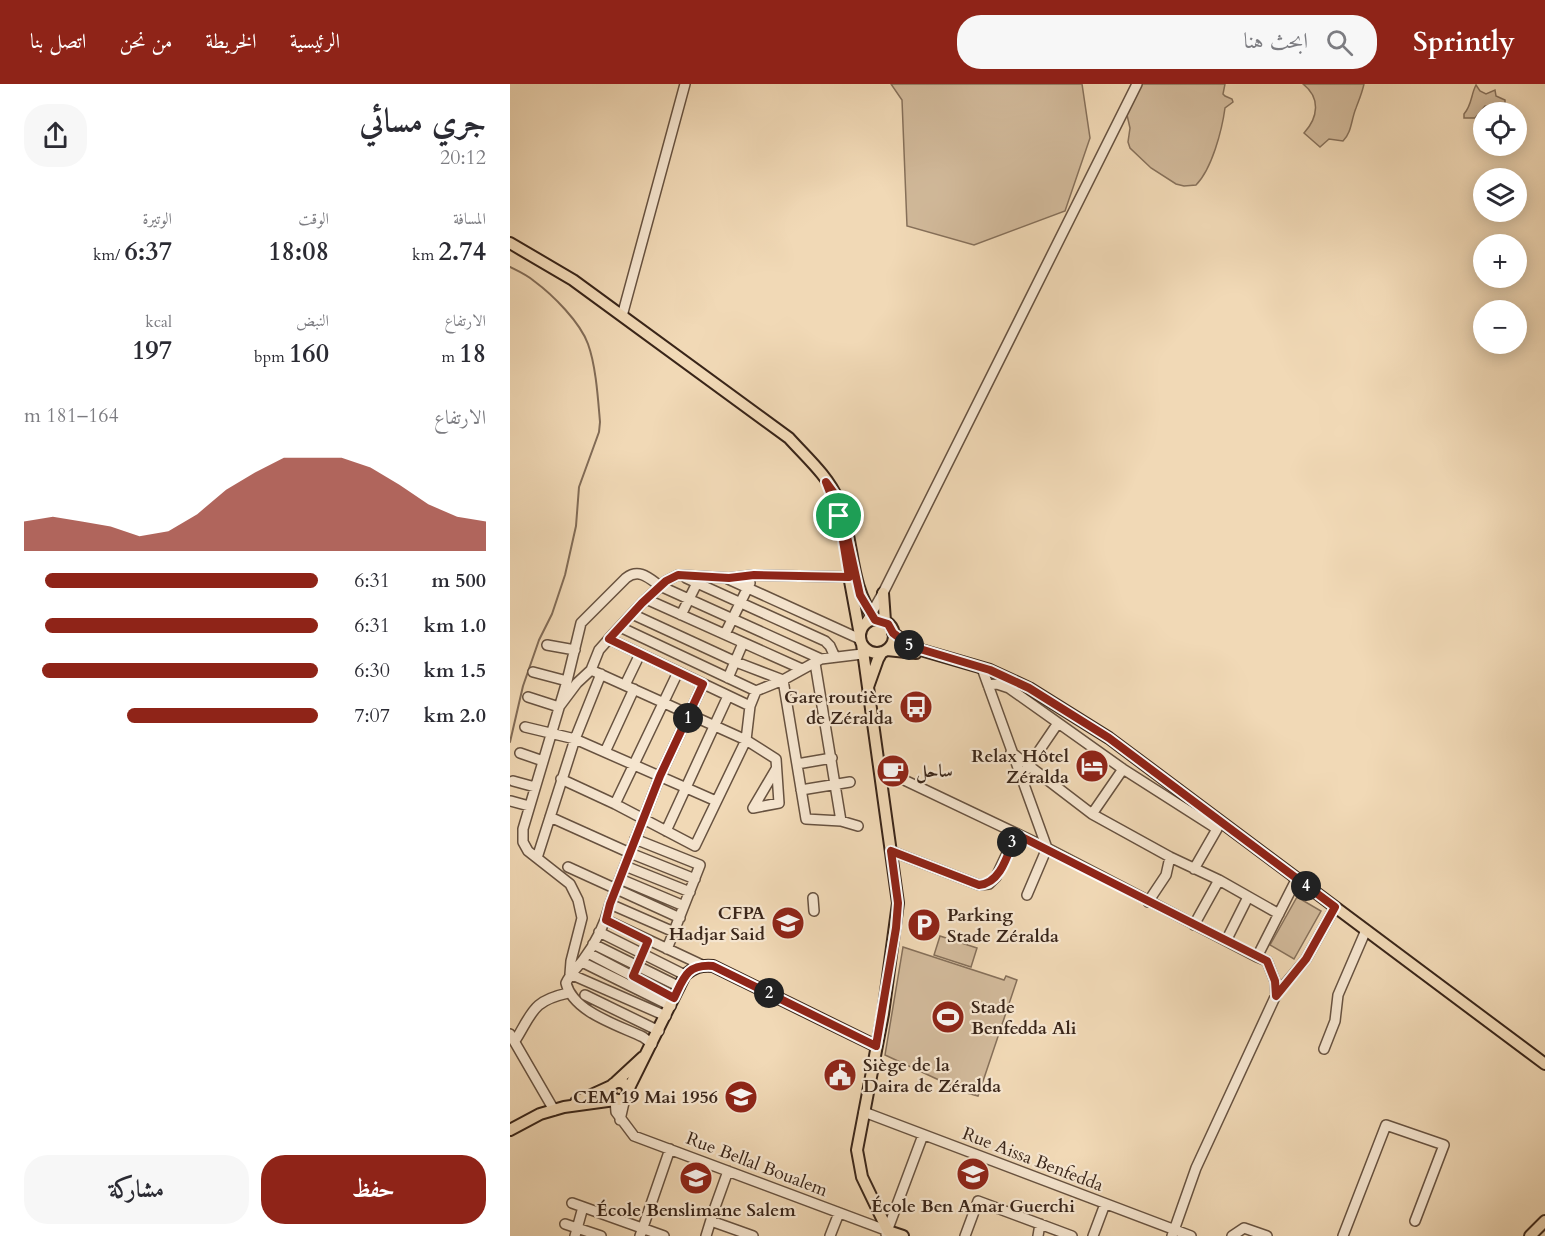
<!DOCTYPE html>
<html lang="ar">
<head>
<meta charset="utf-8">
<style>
	body { margin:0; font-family:Cardo,Amiri,serif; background:#f7f7f7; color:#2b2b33; direction:rtl; height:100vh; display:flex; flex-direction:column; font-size:22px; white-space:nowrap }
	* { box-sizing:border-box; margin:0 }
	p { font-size:20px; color:#7c7c81 }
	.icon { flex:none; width:33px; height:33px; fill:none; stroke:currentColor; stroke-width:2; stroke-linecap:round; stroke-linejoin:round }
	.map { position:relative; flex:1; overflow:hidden; direction:ltr }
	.panel { display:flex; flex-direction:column; background:#fff; width:510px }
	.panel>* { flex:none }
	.controls { position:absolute; left:963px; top:18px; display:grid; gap:12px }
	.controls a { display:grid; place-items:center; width:54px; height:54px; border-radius:50%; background:#fff; box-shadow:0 3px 15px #0003; font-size:30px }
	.pin { position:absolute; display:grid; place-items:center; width:51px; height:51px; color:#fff; margin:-26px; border:3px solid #fff; border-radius:50%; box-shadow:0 2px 6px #0007 }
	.km { position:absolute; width:30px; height:30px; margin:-15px; border-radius:50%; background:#222; color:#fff; font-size:16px; line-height:30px; text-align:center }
	.round { display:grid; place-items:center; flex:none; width:63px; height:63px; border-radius:24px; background:#f7f7f7 }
	.head { display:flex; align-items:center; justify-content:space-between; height:102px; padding:0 24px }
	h1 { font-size:33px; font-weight:600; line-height:45px }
	.metrics { display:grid; grid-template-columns:repeat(3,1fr); gap:9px; height:102px; padding:6px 24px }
	.metrics div { display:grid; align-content:center }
	.metrics b { font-size:26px; font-weight:600 }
	.metrics small { font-size:16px; font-weight:400 }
	.metrics p { font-size:16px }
	.chart { height:168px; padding:12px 24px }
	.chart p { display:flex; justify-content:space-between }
	.chart svg { width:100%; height:108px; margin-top:6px; fill:#8f2418; opacity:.7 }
	.cta { display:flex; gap:12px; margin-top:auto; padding:12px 24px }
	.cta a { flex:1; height:69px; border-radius:24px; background:#8f2418; color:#fff; font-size:24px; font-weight:600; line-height:69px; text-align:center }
	.cta a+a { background:#f7f7f7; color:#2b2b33 }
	ul { padding:0 24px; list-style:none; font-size:20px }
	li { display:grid; grid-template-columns:96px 72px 1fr; align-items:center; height:45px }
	li i { height:15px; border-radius:8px; background:#8f2418 }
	header { display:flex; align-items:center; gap:36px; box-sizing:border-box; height:84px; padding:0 30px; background:#8f2418; color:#fff }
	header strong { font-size:28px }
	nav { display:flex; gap:33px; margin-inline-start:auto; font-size:21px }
	.search { width:420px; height:54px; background:#f7f7f7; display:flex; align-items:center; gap:15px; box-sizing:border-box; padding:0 21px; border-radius:24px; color:#7c7c81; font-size:22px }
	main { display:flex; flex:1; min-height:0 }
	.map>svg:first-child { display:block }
	.green { fill:#d2ba9b; stroke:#86705a; stroke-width:1.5 }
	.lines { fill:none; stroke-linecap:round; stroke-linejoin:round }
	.stream { stroke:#826c57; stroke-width:2 }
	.minor-casing { stroke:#675240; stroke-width:12 }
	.major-casing { stroke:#392519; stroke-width:14 }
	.minor { stroke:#f6e6d0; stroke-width:9 }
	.major { stroke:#f1d9b6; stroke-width:10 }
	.route-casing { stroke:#fff; stroke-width:12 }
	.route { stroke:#8f2418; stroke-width:8 }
	.labels { text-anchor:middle; stroke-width:4.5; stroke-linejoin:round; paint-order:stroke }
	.poi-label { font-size:18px; font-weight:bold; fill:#392519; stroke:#f6e6d0; text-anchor:end }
	.street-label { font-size:18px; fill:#392519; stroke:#f6e6d0 }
</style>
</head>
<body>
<header>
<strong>Sprintly</strong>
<div class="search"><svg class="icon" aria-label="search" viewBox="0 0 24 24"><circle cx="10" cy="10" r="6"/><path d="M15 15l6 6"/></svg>ابحث هنا</div>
<nav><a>الرئيسية</a><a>الخريطة</a><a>من نحن</a><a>اتصل بنا</a></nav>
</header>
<main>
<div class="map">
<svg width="1035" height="1152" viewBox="0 0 1035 1152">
	<rect width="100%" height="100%" fill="#f1d9b6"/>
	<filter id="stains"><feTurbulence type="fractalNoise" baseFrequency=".00333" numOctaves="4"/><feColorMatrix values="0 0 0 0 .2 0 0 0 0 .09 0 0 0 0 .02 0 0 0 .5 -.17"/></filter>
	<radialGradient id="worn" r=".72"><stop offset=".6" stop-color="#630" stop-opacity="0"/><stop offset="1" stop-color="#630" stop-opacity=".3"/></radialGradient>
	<path class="green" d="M 381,0 L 572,0 L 580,54 L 555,127 L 464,161 L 397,142 L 392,16 Z
		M 632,0 L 715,0 L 713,10 L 715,12 L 722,15 L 723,18 L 715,24 C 712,46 702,85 686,101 L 674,102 L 666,100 L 641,84 L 620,64 L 618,58 L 620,44 L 617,31 Z
		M 793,0 L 854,0 C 852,9 849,16 846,24 C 841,36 842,48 833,57 L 819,55 L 810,63 L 794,49 C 808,34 811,14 793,0 Z
		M 966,1 L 970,7 L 976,10 L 985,6 L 986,12 L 995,16 L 995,20 L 982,23 L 975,22 L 965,34 L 954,34 L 954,30 C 962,21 961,10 966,1 Z
		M 787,813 L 811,827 L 784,875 L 760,861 Z
		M 430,852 L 467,864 L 461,883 L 424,871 Z
		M 393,863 L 494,896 L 496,892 L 507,896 L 468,1012 L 457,1009 L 375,971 Z"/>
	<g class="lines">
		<path class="stream" d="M 0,183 C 8,187 17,191 24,197 C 43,211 70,238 78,260 C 86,282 88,315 90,338 L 89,348 L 69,403 L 66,442 L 55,491 L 42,530 L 29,556 L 13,602 L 0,658"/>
		<g class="minor-casing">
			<path id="minor" d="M 112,232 L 175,0
				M 176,494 L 315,557 L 320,562 L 325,573
				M 218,495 L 350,555
				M 136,515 L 292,585
				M 122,530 L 226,578 L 273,596 L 296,735 L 331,737 L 348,742
				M 171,531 L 187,499
				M 356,539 L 373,509 L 627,0
				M 110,543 L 246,607
				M 215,550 L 240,499
				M 99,555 L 240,622
				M 37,561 L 65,566
				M 305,579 L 331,737
				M 473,587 L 537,764 L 517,811
				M 23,588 L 57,597
				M 218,594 L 233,559
				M 115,601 L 130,570
				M 478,601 L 487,600 L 499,604 L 613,685 L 707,745
				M 18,613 L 49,623 L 67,599 L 81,586
				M 15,643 L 65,655 L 206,717
				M 95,668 L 124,605
				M 501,668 L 582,730 L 660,773 L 709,796 L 769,830
				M 10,669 L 33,677
				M 287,680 L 322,674
				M 266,685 L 243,724 L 269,719 L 266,675 L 236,656 L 81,586 L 89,566 L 104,549 L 132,519 L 156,497 L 168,491 L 219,494 L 244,491 L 339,493
				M 371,685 L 537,764 L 747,873 L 787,794
				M 516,686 L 548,639
				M 51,695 L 105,720 L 185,762 L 236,656 L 240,622 L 246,607 L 273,596 L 311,575 L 352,570
				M 3,697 L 25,703
				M 291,706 L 340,698
				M 1,717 L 19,722
				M 105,720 L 168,588
				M 582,730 L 613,685
				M 40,733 L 120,769 L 185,795
				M 156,747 L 218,612
				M 125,755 L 190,781 L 157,865
				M 381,767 L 469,801 L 479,800 L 486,793 L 506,750
				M 27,774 L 65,655 L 91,590
				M 115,782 L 180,808
				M 58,783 L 170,834
				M 684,785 L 707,745 L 709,739
				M 110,795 L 174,822
				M 303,814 L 304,827
				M 638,818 L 656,791 L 660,773
				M 100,820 L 164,848
				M 96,836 L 192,881
				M 684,841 L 709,796
				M 89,848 L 175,891
				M 716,857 L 738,813
				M 83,860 L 170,903
				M 78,869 L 164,914
				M 747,873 L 757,877 L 765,897 L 766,912
				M 72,878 L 161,922
				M 75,911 L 149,947
				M 156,932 L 60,890 L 61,877 L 72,834 L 68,816 L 60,800 L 18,767 L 13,758 L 13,745 L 57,597 L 71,539 L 116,494 C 129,484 139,494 150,502 L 311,575
				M 0,950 L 44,1026
				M 5,957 C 23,928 22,917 58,909
				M 142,960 L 133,953 C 108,941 63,928 56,899 C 60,890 67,884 73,876 C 85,860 95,840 100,820 L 150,692 L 193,600
				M 814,965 L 825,937 L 828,911 L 856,846
				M 105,1016 L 106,1028 L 124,1052 L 378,1147
				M 354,1028 L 681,1152
				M 110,1036 L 115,1014
				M 62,1119 L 154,1152
				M 201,1137 L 243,1152
				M 55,1140 L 91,1152
				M 376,1150 L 413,1051
				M 65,1152 L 73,1123
				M 130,1152 L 160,1065
				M 196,1152 L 204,1126 L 218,1087
				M 320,1152 L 329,1129
				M 455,1152 L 468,1117 L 562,1152
				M 528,1152 L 530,1140
				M 583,1152 L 595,1120
				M 662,1152 L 686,1084 L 766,911 L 796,875 L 825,823
				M 722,1152 L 734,1144 L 757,1152
				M 833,1152 L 876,1041 L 934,1061 L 905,1137"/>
		</g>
		<g class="major-casing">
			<path id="major" d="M 0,159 L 63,196 L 279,354 C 296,373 318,392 328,416 C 345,456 338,500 365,535
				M 340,497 L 350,551
				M 373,509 L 375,537
				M350 552a17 17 0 1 1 34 0a17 17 0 1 1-34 0Z
				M 383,549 L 404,564 L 480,586 L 519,604 L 599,654 L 1035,980
				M 352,560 L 388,819 L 373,930 L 347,1066 L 352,1093 L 378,1147 L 393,1152
				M 377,566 L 406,569
				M 358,603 L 368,575 L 372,568
				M100 1007a9 9 0 1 1 18 0a9 9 0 1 1-18 0Z
				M 106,998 L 133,973
				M 118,1006 L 175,891 C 185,883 190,881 203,882 L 366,962
				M 66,1018 L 101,1002
				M 0,1046 L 30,1030 L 54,1023 L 105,1016
				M 1020,1152 L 1035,1137"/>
		</g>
		<use href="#minor" class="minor"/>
		<use href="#major" class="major"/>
	</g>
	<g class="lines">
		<g class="route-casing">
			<path id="route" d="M 316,398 L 324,409 L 330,421 L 350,511 L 365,536 L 378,540 L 383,549 L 400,562 L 480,586 L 519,604 L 599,654 L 825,823 L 796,875 L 766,912 L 765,897 L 757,877 L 506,750 C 498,768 492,799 469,801 L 381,767 L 388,819 L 386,844 L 366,962 L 203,882 C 177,880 174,893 164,914 L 123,892 L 138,857 L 96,836 L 100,820 L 150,692 L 193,600 L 99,555 L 132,519 L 156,497 L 168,491 L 219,494 L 244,491 L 339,493 L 329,432 Z"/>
		</g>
		<use href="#route" class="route"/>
	</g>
	<defs>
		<g id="bus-disc" transform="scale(1.725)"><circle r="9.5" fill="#8f2418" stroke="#f6e6d0"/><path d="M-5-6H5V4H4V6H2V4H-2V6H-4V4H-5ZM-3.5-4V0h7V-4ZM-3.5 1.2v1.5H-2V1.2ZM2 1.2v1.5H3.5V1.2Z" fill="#fff"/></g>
		<g id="hotel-disc" transform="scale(1.725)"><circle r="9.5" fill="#8f2418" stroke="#f6e6d0"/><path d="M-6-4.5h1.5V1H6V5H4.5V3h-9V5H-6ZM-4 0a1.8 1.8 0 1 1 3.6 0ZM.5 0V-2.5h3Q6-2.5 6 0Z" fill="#fff"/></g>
		<g id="cafe-disc" transform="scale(1.725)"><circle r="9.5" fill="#8f2418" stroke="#f6e6d0"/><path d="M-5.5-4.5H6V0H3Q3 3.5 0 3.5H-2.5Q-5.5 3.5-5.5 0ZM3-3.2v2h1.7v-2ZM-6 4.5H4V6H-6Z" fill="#fff"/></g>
		<g id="university-disc" transform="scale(1.725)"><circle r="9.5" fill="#8f2418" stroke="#f6e6d0"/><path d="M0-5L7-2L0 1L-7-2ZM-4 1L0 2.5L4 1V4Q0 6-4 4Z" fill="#fff"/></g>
		<g id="parking-disc" transform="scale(1.725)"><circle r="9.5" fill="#8f2418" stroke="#f6e6d0"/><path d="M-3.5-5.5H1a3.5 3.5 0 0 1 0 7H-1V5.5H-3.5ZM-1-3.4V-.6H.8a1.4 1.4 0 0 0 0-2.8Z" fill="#fff"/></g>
		<g id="stadium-disc" transform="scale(1.725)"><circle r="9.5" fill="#8f2418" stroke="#f6e6d0"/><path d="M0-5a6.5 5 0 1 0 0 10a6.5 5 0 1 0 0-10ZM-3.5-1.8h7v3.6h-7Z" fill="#fff"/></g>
		<g id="civic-disc" transform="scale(1.725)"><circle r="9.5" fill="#8f2418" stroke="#f6e6d0"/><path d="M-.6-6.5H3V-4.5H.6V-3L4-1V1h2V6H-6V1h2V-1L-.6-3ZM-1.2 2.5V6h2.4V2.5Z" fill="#fff"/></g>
		<g id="school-disc" transform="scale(1.725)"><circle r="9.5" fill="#8f2418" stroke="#f6e6d0"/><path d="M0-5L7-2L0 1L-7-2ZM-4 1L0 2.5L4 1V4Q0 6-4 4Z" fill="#fff"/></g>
	</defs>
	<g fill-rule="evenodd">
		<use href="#bus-disc" x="406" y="623"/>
		<use href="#hotel-disc" x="582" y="682"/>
		<use href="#cafe-disc" x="383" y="687"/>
		<use href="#university-disc" x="278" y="839"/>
		<use href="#parking-disc" x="414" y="841"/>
		<use href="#stadium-disc" x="438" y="933"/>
		<use href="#civic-disc" x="330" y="991"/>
		<use href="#school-disc" x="231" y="1013"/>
		<use href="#school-disc" x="463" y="1090"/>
		<use href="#school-disc" x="186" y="1094"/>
	</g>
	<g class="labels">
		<g class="poi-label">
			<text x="383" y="619">Gare routière<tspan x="383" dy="21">de Zéralda</tspan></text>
			<text x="559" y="678">Relax Hôtel<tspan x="559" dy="21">Zéralda</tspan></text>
			<text x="406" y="693" text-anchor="start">ساحل</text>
			<text x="255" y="835">CFPA<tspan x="255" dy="21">Hadjar Said</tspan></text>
			<text x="437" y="837" text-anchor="start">Parking<tspan x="437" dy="21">Stade Zéralda</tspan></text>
			<text x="461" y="929" text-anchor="start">Stade<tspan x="461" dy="21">Benfedda Ali</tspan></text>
			<text x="353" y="987" text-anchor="start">Siège de la<tspan x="353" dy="21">Daira de Zéralda</tspan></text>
			<text x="208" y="1019">CEM 19 Mai 1956</text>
			<text x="463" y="1128" text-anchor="middle">École Ben Amar Guerchi</text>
			<text x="186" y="1132" text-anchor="middle">École Benslimane Salem</text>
		</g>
		<g class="street-label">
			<text transform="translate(523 1075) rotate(21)" y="6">Rue Aissa Benfedda</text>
			<text transform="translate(247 1080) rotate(21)" y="6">Rue Bellal Boualem</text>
		</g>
	</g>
	<rect width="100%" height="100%" filter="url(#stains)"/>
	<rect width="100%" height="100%" fill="url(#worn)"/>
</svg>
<div class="controls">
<a><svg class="icon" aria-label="locate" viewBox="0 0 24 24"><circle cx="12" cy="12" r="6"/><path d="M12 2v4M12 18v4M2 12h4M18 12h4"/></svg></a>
<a><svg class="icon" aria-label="layers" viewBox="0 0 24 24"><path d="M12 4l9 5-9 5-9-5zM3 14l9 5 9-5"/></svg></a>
<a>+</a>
<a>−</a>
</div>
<div class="pin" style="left:329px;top:432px;background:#1e9e55"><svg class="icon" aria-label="arrive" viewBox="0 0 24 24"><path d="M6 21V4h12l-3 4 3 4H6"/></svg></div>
<b class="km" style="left:178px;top:634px">1</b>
<b class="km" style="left:259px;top:909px">2</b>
<b class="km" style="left:502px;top:758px">3</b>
<b class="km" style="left:796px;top:802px">4</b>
<b class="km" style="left:399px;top:561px">5</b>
</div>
<section class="panel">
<div class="head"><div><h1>جري مسائي</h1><p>20:12</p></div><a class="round"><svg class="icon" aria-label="share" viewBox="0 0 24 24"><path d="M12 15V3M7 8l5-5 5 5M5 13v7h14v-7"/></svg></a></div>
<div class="metrics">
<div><p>المسافة</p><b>2.74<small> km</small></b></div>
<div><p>الوقت</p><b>18:08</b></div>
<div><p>الوتيرة</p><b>6:37<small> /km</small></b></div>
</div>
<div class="metrics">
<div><p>الارتفاع</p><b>18<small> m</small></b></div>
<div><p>النبض</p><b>160<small> bpm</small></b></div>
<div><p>kcal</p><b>197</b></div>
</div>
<div class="chart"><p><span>الارتفاع</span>164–181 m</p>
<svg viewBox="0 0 160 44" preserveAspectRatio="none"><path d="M0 44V32L10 30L20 32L30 34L40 38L50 36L60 29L70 19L80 12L90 6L100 6L110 6L120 10L130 17L140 25L150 30L160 32V44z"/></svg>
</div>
<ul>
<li><b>500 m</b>6:31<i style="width:93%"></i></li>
<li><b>1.0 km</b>6:31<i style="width:93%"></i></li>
<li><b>1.5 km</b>6:30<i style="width:94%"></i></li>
<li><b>2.0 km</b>7:07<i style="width:65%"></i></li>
</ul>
<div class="cta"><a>حفظ</a><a>مشاركة</a></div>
</section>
</main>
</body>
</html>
